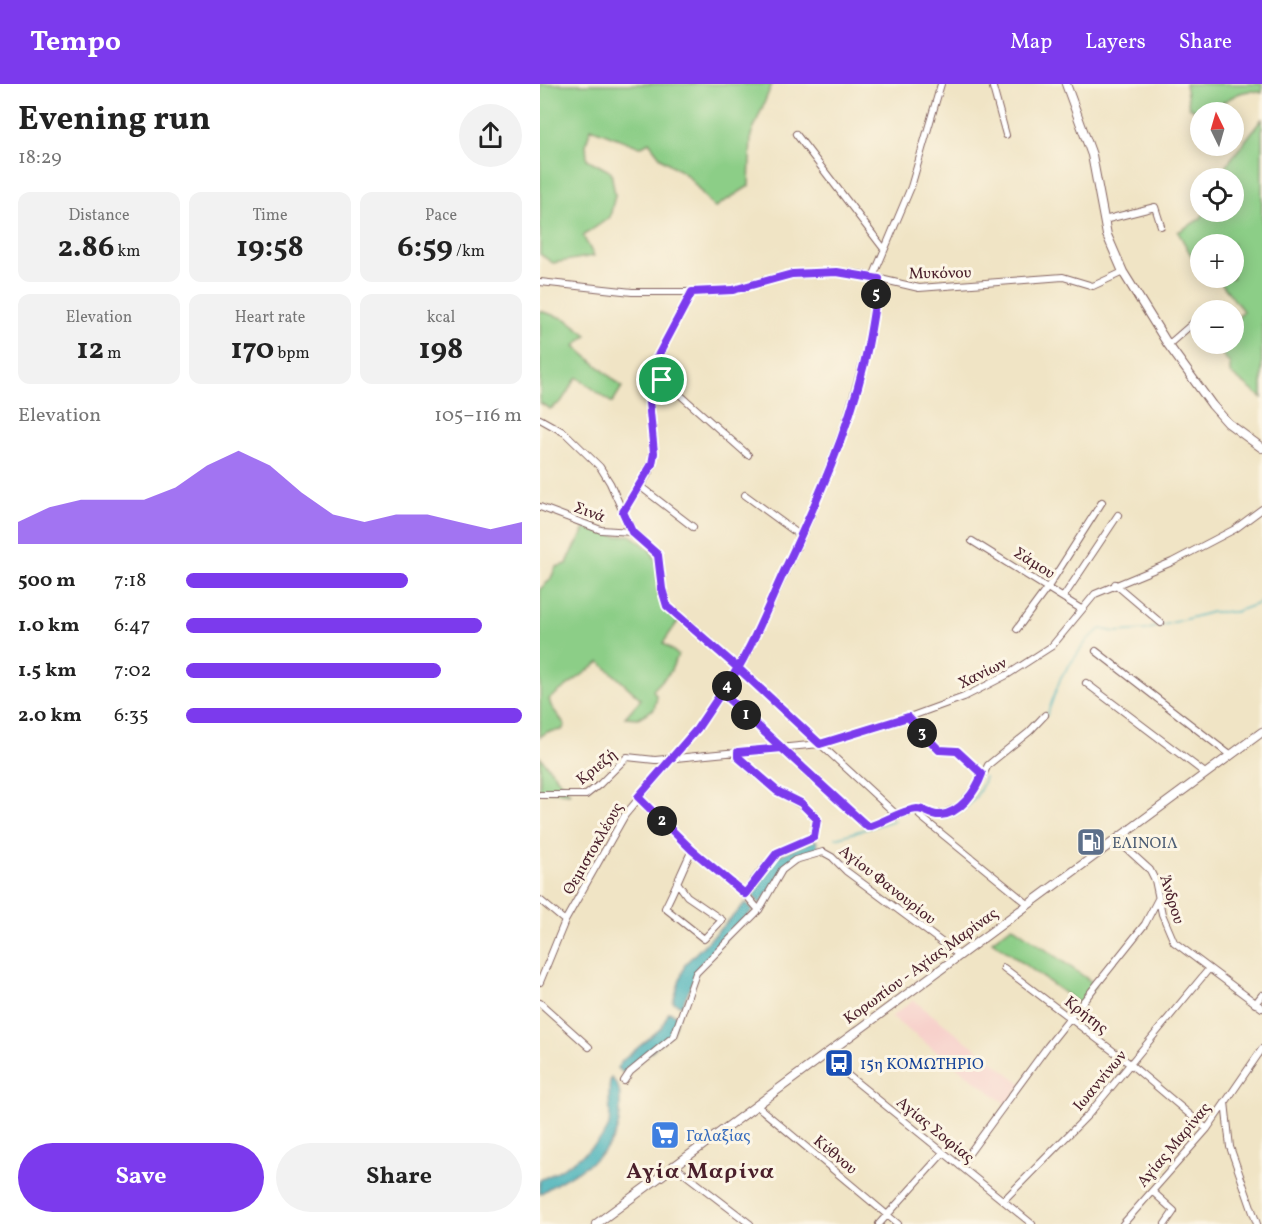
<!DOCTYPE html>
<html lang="en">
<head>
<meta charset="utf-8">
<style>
	body { margin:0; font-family:Vollkorn,serif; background:#f2f2f2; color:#222; height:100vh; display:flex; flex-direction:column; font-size:22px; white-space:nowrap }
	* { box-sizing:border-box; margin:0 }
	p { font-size:20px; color:#767676 }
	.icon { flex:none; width:33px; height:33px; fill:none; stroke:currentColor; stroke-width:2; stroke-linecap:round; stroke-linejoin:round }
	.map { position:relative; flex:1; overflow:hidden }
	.side { display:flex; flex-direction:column; background:#fff; width:540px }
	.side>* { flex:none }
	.needle { width:39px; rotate:355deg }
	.controls { position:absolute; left:650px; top:18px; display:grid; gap:12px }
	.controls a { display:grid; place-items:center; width:54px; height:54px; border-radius:50%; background:#fff; box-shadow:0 3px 15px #0003; font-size:30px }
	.pin { position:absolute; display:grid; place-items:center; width:51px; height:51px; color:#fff; margin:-26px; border:3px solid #fff; border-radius:50%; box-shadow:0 2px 6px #0007 }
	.km { position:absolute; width:30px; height:30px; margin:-15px; border-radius:50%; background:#222; color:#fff; font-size:16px; line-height:30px; text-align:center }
	.round { display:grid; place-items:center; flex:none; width:63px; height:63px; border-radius:32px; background:#f2f2f2 }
	.overview { display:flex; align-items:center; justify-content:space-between; height:102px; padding:0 18px }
	h1 { font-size:33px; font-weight:700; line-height:45px }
	.metrics { display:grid; grid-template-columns:repeat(3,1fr); gap:9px; height:102px; padding:6px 18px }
	.metrics div { display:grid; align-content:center; border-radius:12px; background:#f2f2f2; text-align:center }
	.metrics b { font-size:30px; font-weight:700 }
	.metrics small { font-size:16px; font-weight:400 }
	.metrics p { font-size:16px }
	.chart { height:168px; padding:12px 18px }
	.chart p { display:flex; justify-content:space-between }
	.chart svg { width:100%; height:108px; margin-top:6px; fill:#7c3aed; opacity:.7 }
	.button { display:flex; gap:12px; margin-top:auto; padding:12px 18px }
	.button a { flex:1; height:69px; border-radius:36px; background:#7c3aed; color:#fff; font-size:24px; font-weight:700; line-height:69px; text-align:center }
	.button a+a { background:#f2f2f2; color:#222 }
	ul { padding:0 18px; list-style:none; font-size:20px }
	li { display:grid; grid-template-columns:96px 72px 1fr; align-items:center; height:45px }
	li i { height:15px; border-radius:8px; background:#7c3aed }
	header { display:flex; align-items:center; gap:36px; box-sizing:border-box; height:84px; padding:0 30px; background:#7c3aed; color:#fff }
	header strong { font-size:28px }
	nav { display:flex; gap:33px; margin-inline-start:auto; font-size:21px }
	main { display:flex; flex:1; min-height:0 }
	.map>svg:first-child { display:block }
	.built { fill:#f7d0cb }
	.green { fill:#8cce87; stroke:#6b7659; stroke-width:1.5 }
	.water { fill:#3daeb7; stroke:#446671; stroke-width:1.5 }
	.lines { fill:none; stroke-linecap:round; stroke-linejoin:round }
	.stream { stroke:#3daeb7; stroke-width:1.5 }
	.street-casing { stroke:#846461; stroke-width:8 }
	.secondary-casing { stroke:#846461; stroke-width:10 }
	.street { stroke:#fff; stroke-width:6 }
	.secondary { stroke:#fff; stroke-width:8 }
	.route-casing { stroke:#fff; stroke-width:12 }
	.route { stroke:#7c3aed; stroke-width:8 }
	.labels { text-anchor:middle; stroke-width:6; stroke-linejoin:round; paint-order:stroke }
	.street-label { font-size:16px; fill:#4a1f2b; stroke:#fcf5e5 }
	.service-label { font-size:16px; fill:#4e5e75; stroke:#fcf5e5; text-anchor:start }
	.transit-label { font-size:16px; fill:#164399; stroke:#fcf5e5; text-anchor:start }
	.shop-label { font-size:16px; fill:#366cbe; stroke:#fcf5e5; text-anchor:start }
	.district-label { font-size:22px; font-weight:bold; letter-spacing:1.5px; fill:#4a1f2b; stroke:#fcf5e5 }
</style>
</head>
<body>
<header>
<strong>Tempo</strong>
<nav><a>Map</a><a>Layers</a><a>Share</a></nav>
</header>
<main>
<section class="side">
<div class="overview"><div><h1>Evening run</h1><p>18:29</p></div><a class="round"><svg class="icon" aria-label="share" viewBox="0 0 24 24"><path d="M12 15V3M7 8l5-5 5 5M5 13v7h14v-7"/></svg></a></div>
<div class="metrics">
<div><p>Distance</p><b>2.86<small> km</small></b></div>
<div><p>Time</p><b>19:58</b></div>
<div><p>Pace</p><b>6:59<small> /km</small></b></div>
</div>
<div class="metrics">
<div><p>Elevation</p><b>12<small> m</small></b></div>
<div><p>Heart rate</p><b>170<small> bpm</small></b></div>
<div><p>kcal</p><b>198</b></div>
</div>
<div class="chart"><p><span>Elevation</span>105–116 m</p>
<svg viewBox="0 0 160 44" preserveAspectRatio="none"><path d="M0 44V35L10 29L20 26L30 26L40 26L50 21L60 12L70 6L80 12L90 23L100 32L110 35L120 32L130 32L140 35L150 38L160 35V44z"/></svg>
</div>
<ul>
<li><b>500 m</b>7:18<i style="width:66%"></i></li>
<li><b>1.0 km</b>6:47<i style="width:88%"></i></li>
<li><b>1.5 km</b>7:02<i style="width:76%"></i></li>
<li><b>2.0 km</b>6:35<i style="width:100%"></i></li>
</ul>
<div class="button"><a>Save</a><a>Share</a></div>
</section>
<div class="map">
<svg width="722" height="1140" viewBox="0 0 722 1140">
	<rect width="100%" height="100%" fill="#fcf5e5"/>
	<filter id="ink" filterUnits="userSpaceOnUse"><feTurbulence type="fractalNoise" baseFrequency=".0167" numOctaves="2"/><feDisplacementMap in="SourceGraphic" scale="12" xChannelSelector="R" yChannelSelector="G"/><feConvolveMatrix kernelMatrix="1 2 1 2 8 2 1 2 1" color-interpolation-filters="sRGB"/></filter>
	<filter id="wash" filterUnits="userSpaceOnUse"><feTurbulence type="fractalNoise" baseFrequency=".008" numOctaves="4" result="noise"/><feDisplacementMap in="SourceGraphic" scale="24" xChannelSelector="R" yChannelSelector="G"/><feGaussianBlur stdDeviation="1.35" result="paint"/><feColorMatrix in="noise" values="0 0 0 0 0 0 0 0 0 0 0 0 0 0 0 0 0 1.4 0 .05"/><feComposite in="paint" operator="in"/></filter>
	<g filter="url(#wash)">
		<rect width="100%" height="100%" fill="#f0e4c5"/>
		<path class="built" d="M 373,916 L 482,1000 L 466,1020 L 351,933 Z"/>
		<path class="green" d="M 0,0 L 232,0 L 211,51 L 209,102 L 174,124 L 148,92 L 122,75 L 109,58 L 100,63 L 51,44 L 46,59 L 47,75 L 71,88 L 75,111 L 70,133 L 43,152 L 54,172 L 13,179 L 0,170 Z
			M 645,0 L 722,0 L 722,9 C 697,0 682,25 660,29 L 649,23 Z
			M 722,35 L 722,314 L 690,289 L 690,280 L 676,263 L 679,260 L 693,260 L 693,241 L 703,227 L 677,194 L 693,194 L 693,160 L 660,160 L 660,178 L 651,171 L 638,148 L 660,135 L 665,128 L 693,128 L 693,94 L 679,94 L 687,80 Z
			M 0,227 L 26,235 L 47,251 L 35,262 L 82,303 L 72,319 L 37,293 L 21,318 L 10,325 L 0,319 Z
			M 45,444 L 77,452 L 90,451 C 97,456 107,462 112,469 C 129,493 102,507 139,536 L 123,559 L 138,571 L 130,588 L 113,606 L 117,613 L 114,625 L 98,634 L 85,633 L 101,615 L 60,578 L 9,615 L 11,622 L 25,641 L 22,646 L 7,648 L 0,653 L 0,505 L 10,496 L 16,483 L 27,480 C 31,466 40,458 45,444 Z
			M 0,673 L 30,709 L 0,707 Z
			M 472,842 L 556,901 L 540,920 L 452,857 Z"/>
		<path class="water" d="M 276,756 L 279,765 L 253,775 L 220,820 L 213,812 L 237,772 Z
			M 206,819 L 213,826 L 159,882 L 142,922 L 133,918 L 145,880 Z
			M 129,928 L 138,932 L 132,949 L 85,990 L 77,984 L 82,977 L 121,944 Z
			M 71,994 C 81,1003 80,1010 80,1023 C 82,1074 35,1085 0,1110 L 0,1096 C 17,1089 66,1059 69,1041 C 72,1025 66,1009 71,994 Z"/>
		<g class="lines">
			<path class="stream" d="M 507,631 L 521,593 L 548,555 L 561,545 L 575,548 L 605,546 L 672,528 L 695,528 L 722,518
				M 404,733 C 424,732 440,711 445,693
				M 296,754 L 355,736"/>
		</g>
	</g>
	<g filter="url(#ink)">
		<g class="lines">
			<g class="street-casing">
				<path id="street" d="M 452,0 L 466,51
					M 256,50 L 344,165
					M 564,136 L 615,123 L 621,142
					M 333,193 L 371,103 L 401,0
					M 0,198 L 92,208 L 175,208 L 193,206 L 240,192 L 297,188 L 319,190 L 379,204 L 523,193 L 553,202 L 583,188
					M 628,261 L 660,233
					M 111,285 L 208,371
					M 0,335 L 25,349 L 60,383 L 70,399 L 92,448 L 118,471 L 122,505 L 127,522 L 173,561 L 358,732
					M 101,403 L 153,443
					M 205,411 L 261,452
					M 0,423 L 61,446 L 92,448
					M 83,428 L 110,387 L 114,368 L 107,297 L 109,289 L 152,208
					M 432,457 L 541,525
					M 575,500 L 621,539
					M 524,512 L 578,431
					M 477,545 L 508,503 L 562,418
					M 556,567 L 690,671
					M 546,599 L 665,689
					M 182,609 L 328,743 L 373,726 L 401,731 L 419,723 L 439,699 L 448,681 L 489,648 L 505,631
					M 368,633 L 399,666 L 417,667 L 442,690
					M 198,667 L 198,673 C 207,683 227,700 238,707 C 252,717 266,721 277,735 L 274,753 C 242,764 222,780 205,810
					M 0,711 L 46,711 L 60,700 L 87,673 L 115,676 L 280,660 L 361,636 L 424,613 L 467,591 L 512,562 L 555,510 L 632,478 L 695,445 L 722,425
					M 98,713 L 153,768 L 205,810 L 219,826
					M 380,732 L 488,820
					M 576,755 L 610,786 L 615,796 L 622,830 L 634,858 L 722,924
					M 137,798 L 147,812 L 182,836 L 164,855 L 125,824 C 135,805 142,786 152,766
					M 0,816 L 25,837
					M 464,884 L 590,980 L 667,1045
					M 0,898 L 25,837 L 85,731 L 157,645 L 194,594 L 220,543 L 270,434 L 305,341 L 328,261 L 339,195
					M 0,919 L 49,963
					M 715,920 L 722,911
					M 283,971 L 492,1140
					M 84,997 L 90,988 L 134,952 L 156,889 L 219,826 L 242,786 L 255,776 L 283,768 L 292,773 L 306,787 L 419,871
					M 685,1018 L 690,1063 L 717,1140
					M 216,1021 L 358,1140
					M 133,1081 L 210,1140
					M 420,1082 L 507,963 L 605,840 L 618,815
					M 612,1107 L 634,1127 L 625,1140
					M 464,1116 L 548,1031 L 668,886
					M 339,1140 L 403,1069
					M 583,1140 L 667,1045 L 722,965"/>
			</g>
			<g class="secondary-casing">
				<path id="secondary" d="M 526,0 L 552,71 L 567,151 L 583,188 L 627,259 L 672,321 L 688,339 L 722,364
					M 56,1140 L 722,648"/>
			</g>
			<use href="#street" class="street"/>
			<use href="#secondary" class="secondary"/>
		</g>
	</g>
	<g class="lines" filter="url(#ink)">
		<g class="route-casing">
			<path id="route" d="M 122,296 L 112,294 L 107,297 L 114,369 L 112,380 L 83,428 L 92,448 L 118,471 L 122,505 L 127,522 L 198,584 L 182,609 L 242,664 L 198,668 L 198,673 L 237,707 L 261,719 L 277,735 L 274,753 L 237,769 L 205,810 L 152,766 L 98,713 L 157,645 L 198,584 L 280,660 L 368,633 L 399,666 L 417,667 L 442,690 C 436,707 420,730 400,731 C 392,732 385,725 377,725 C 362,726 343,739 328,743 C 279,699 231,654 182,609 C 211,569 227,523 248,479 C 278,415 307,350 324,280 C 331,252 334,224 339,195 L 297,188 L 252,190 L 193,206 L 152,208 L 111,285 L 122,296"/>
		</g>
		<use href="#route" class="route"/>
	</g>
	<defs>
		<g id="fuel-square" transform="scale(1.5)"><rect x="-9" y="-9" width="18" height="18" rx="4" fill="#5c6f8a" stroke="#fcf5e5"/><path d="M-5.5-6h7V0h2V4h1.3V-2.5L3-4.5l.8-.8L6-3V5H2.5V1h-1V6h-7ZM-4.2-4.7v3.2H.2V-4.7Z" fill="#fff"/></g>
		<g id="bus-square" transform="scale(1.5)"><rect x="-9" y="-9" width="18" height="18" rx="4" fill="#1a4fb4" stroke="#fcf5e5"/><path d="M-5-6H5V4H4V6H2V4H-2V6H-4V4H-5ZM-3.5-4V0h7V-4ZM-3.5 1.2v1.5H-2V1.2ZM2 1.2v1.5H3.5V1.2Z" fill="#fff"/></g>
		<g id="supermarket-square" transform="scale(1.5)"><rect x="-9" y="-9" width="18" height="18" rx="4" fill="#3f7fe0" stroke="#fcf5e5"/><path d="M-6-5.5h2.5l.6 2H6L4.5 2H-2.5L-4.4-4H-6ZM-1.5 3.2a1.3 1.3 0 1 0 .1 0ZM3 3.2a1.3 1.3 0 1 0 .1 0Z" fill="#fff"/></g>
	</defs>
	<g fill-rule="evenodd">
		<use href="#fuel-square" x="551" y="758"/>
		<use href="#bus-square" x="299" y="979"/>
		<use href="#supermarket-square" x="125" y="1051"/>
	</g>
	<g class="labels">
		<g class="street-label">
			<text transform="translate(400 188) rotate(-1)" y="6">Μυκόνου</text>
			<text transform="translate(50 427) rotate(20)" y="6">Σινά</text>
			<text transform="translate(495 478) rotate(32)" y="6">Σάμου</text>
			<text transform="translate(442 588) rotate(-26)" y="6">Χανίων</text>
			<text transform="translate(56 682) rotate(-39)" y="6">Κριεζή</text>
			<text transform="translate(52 764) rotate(-60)" y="6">Θεμιστοκλέους</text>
			<text transform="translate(348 800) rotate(38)" y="6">Αγίου Φανουρίου</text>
			<text transform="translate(633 815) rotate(73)" y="6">Άνδρου</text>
			<text transform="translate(380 881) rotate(-36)" y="6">Κορωπίου - Αγίας Μαρίνας</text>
			<text transform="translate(547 930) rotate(38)" y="6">Κρήτης</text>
			<text transform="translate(559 996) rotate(-50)" y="6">Ιωαννίνων</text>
			<text transform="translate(396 1045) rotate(39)" y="6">Αγίας Σοφίας</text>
			<text transform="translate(633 1060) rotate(-50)" y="6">Αγίας Μαρίνας</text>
			<text transform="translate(296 1070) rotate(40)" y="6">Κύθνου</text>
		</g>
		<g class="service-label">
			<text x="572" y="764">ΕΛΙΝΟΙΛ</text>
		</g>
		<g class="transit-label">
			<text x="320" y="985">15η ΚΟΜΩΤΗΡΙΟ</text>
		</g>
		<g class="shop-label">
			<text x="146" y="1057">Γαλαξίας</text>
		</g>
		<g class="district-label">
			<text x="161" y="1094">Αγία Μαρίνα</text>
		</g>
	</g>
</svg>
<div class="controls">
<a><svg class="needle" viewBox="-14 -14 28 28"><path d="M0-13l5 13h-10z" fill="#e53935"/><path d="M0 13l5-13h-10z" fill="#767676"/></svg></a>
<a><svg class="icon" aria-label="locate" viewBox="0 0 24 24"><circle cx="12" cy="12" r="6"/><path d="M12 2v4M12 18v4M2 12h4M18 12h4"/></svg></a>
<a>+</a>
<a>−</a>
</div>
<div class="pin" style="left:122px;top:296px;background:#1e9e55"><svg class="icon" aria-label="arrive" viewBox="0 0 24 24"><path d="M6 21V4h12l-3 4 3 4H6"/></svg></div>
<b class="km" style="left:206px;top:631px">1</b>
<b class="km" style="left:122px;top:737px">2</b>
<b class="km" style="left:382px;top:649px">3</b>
<b class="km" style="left:187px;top:602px">4</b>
<b class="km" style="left:336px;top:210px">5</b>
</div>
</main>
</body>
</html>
